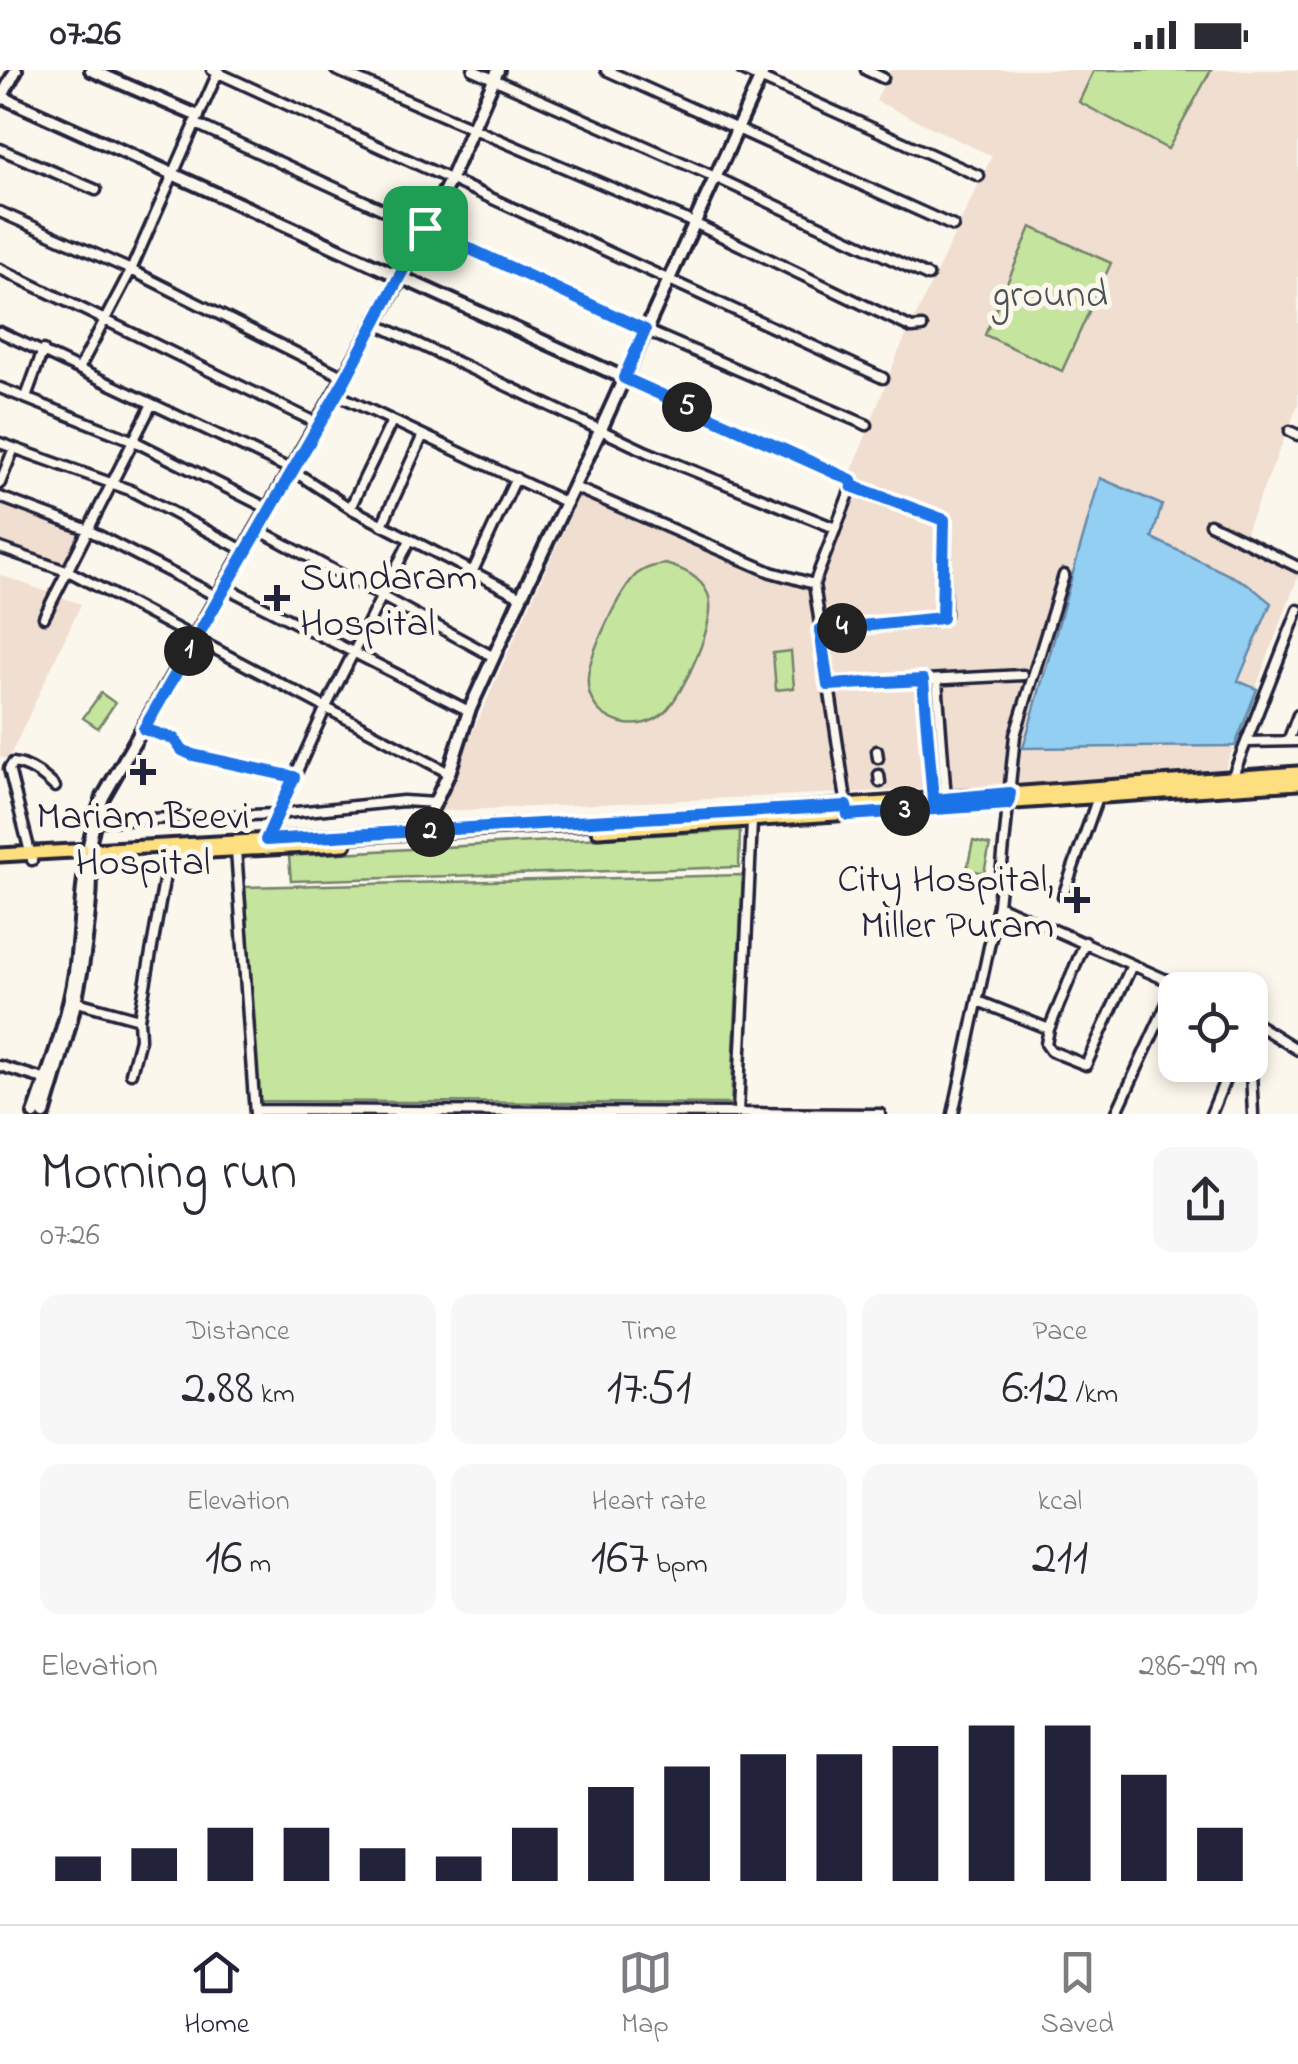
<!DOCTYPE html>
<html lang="en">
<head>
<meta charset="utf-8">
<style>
	body { margin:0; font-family:"Indie Flower",sans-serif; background:#f7f7f7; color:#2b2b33; height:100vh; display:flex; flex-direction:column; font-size:38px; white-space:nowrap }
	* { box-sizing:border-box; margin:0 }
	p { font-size:32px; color:#7c7c81 }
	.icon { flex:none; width:55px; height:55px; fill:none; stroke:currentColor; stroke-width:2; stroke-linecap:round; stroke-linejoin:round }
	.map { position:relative; height:1044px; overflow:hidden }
	.side { display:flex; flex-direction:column; background:#fff; flex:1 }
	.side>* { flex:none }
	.tools { position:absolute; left:1158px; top:902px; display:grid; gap:20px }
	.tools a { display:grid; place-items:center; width:110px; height:110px; border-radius:20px; background:#fff; box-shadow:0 5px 15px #0003; font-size:50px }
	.pin { position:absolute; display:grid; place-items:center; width:85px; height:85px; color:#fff; margin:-42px; border-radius:20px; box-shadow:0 5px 15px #0006 }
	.km { position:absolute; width:50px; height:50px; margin:-25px; border-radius:50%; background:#222; color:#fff; font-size:28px; line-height:50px; text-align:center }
	.round { display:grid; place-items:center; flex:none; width:105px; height:105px; border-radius:20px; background:#f7f7f7 }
	.headline { display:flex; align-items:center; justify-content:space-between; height:170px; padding:0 40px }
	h1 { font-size:55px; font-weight:600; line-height:75px }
	.metrics { display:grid; grid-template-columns:repeat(3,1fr); gap:15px; height:170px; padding:10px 40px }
	.metrics div { display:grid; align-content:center; border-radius:20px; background:#f7f7f7; text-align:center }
	.metrics b { font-size:50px; font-weight:600 }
	.metrics small { font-size:28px; font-weight:400 }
	.metrics p { font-size:28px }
	.chart { height:280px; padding:20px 40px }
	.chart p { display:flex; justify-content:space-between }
	.chart svg { width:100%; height:180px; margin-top:10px; stroke:#22223b; stroke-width:6 }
	.status { display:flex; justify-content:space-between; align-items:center; height:70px; padding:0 50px; background:#fff; direction:ltr }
	.status svg { height:28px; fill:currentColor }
	.dock { display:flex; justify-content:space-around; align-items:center; height:140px; border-top:2px solid #e1e1e2; background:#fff; font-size:28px; color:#7c7c81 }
	.dock a { display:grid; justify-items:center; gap:5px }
	.dock .on { color:#22223b }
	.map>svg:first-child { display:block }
	.built { fill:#f0ded0 }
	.green { fill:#c5e49d; stroke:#74836c; stroke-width:2.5 }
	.water { fill:#93cff3; stroke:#668aa9; stroke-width:2.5 }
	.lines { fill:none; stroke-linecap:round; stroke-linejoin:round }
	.street-casing { stroke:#22223b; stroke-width:15 }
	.secondary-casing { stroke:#22223b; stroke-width:18 }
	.primary-casing { stroke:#22223b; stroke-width:19 }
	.street { stroke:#fbf7ec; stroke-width:8 }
	.secondary { stroke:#fbf7ec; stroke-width:10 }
	.primary { stroke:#fedf80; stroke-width:11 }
	.route-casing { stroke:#fff; stroke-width:20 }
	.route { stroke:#1a73e8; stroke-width:12 }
	.poi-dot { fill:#22223b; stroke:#fbf7ec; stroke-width:4 }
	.labels { text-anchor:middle; stroke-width:10; stroke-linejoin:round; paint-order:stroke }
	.park-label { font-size:40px; fill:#4b5254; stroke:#fbf7ec }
	.poi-label { font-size:40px; fill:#22223b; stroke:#fbf7ec; text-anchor:start }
</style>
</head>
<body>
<div class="status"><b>07:26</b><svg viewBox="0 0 49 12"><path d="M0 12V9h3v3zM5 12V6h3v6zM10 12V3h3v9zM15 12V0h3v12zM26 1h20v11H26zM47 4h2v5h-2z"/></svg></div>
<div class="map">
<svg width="1298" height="1044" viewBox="0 0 1298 1044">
	<rect width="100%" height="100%" fill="#fbf7ec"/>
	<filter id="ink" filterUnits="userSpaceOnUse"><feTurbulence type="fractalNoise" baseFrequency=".01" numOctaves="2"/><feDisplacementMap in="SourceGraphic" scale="20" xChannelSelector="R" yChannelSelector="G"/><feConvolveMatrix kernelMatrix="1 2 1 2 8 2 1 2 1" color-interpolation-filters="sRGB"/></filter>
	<g filter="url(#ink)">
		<path class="built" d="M 890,0 L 1298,0 L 1298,335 L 1244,466 L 1298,491 L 1298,507 L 1222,706 L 441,741 L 445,723 L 579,426 L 814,521 L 827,465 L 898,283 L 992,86 L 876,31 Z
			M 0,429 L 80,461 L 65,499 L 0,474 Z
			M 0,505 L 81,534 L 8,690 L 0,686 Z"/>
		<path class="green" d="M 1094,0 L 1211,0 L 1168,79 L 1079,32 Z
			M 1031,157 L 1111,193 L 1062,301 L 985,265 Z
			M 665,494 C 683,499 700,506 708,524 C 719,548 683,625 664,643 C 653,653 636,657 621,653 C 612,650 602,645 596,637 C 590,628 587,618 588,607 C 589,585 620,519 637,504 C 646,497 654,496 665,494 Z
			M 791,581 L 794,618 L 776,620 L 773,583 Z
			M 101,623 L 115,633 L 98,658 L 83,648 Z
			M 740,760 L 739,797 L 291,811 L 289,786 Z
			M 973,771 L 990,775 L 984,803 L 967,799 Z
			M 743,805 L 731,1034 L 259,1031 L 245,817 Z"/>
		<path class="water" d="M 1100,408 L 1162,435 L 1152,468 L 1248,514 L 1271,533 L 1238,611 L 1257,619 L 1235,676 L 1023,678 Z"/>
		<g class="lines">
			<g class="street-casing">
				<path id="street" d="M 212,0 L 883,308
					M 336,0 L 694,153 L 912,258 L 922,257
					M 473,0 L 715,107 L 928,206
					M 606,0 L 953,156
					M 742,0 L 979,106
					M 866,0 L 883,8
					M 194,53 L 645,260 L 867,355
					M 0,79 L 96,120
					M 0,142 L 131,200 L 346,308
					M 0,199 L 319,354
					M 376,254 L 647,382 L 835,458
					M 0,262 L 292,400 L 350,438 L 521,527
					M 79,299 L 131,200 L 219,0
					M 624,308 L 851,410 L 852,416 L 814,514 L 847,737
					M 0,318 L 134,371 L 269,439
					M 336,324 L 567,433
					M 26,327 L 43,280
					M 1290,361 L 1298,365
					M 0,373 L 130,420 L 245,481
					M 0,413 L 14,378
					M 574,417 L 771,502 L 814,514
					M 0,427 L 86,459 L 218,527
					M 350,438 L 392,351
					M 1210,454 L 1298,497
					M 382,455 L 423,365
					M 257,459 L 494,587
					M 0,478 L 72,503 L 449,703
					M 472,503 L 516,408
					M 225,517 L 469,641
					M 44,547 L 152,334
					M 820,560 L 932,551 L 945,544 L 944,450 L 852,416
					M 937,610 L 946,729
					M 923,611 L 933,730
					M 828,615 L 1023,605
					M 144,659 L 174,669 L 182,680 L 193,685 L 294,707
					M 1288,671 L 1298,645
					M 1247,672 L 1298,671
					M 877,681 L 878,688
					M 879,705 L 880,712
					M 1232,708 L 1298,540
					M 94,751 L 277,744 L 403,731 L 436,733
					M 266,770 L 325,639 L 410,470
					M 236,780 L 255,1044
					M 32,790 L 9,699 L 13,693 C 30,695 43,705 55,717
					M 1063,826 L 1098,727
					M 998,835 L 1189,920
					M 1085,872 L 1049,959 L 1046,974 L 1051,981 L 1086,995 L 1132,895
					M 978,931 L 1049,959
					M 77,932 L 139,949 L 140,969 L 131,1003
					M 139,949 L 169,783
					M 1250,950 L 1298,980
					M 1250,981 L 1253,1044
					M 0,996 L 50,1011
					M 255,1040 L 880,1044
					M 738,1042 L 752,752
					M 953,1044 L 998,835 L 1015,665 L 1064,505
					M 1116,1044 L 1176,914
					M 1211,1044 L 1231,995"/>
			</g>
			<g class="secondary-casing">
				<path id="secondary" d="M 91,0 L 198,46
					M 0,26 L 624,308
					M 0,30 L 16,0
					M 417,770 L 449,703 L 469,641 L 521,527 L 601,359 L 764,0
					M 34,1044 C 50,998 68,950 75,902 C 83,841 80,785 103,727 L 401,208 L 450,110 L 498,0
					M 44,1044 C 64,978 82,920 88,851 C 90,830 93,809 88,788"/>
			</g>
			<g class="primary-casing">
				<path id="primary" d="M 598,760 L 1298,713
					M 174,783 L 345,774
					M 0,785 L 707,746 L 1298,703"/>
			</g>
			<use href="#street" class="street"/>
			<use href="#secondary" class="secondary"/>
			<use href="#primary" class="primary"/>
		</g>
	</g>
	<g class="lines" filter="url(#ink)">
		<g class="route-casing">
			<path id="route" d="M 425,158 L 645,260 L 624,308 L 851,410 L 852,416 L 944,450 L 942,548 L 820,560 L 828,615 L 923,610 L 933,730 L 1010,723 L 1008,734 L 848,745 L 846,736 L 266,770 L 294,707 L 193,685 L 182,680 L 174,669 L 144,659 L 346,308 Z"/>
		</g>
		<use href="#route" class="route"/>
	</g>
	<g class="poi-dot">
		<path d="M272 513h10v10h10v10h-10v10h-10v-10h-10v-10h10z"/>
		<path d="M138 687h10v10h10v10h-10v10h-10v-10h-10v-10h10z"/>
		<path d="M1072 815h10v10h10v10h-10v10h-10v-10h-10v-10h10z"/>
	</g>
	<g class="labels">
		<g class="park-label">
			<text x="1050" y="236">ground</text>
		</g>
		<g class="poi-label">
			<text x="300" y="519">Sundaram<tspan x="300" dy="46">Hospital</tspan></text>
			<text x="143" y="758" text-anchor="middle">Mariam Beevi<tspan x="143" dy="46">Hospital</tspan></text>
			<text x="1054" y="821" text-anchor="end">City Hospital,<tspan x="1054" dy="46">Miller Puram</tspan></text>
		</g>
	</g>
</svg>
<div class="tools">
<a><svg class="icon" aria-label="locate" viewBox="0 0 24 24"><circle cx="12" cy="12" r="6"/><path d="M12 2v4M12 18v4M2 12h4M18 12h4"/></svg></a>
</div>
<div class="pin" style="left:425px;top:158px;background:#1e9e55"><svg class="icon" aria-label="arrive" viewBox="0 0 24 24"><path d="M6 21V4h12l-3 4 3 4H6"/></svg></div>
<b class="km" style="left:189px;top:581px">1</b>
<b class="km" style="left:430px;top:762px">2</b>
<b class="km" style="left:905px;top:741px">3</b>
<b class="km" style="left:842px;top:558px">4</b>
<b class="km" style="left:687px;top:337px">5</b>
</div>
<section class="side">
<div class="headline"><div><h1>Morning run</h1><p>07:26</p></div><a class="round"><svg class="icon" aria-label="share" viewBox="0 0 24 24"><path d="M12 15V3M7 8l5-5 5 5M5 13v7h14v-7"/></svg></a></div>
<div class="metrics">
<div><p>Distance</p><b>2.88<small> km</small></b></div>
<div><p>Time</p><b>17:51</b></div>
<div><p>Pace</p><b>6:12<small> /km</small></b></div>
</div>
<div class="metrics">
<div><p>Elevation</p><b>16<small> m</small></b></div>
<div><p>Heart rate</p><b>167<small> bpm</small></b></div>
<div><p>kcal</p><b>211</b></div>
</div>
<div class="chart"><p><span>Elevation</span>286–299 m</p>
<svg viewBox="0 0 160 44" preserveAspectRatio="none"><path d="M5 44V38M15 44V36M25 44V31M35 44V31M45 44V36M55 44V38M65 44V31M75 44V21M85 44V16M95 44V13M105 44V13M115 44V11M125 44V6M135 44V6M145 44V18M155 44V31"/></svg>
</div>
</section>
<nav class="dock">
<a class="on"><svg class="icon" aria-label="home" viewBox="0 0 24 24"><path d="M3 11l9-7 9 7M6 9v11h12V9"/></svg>Home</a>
<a><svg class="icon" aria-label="map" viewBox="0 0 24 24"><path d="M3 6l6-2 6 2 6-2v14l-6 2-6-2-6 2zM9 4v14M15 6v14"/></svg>Map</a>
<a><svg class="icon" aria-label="saved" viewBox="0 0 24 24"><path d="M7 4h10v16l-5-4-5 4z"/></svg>Saved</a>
</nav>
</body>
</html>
